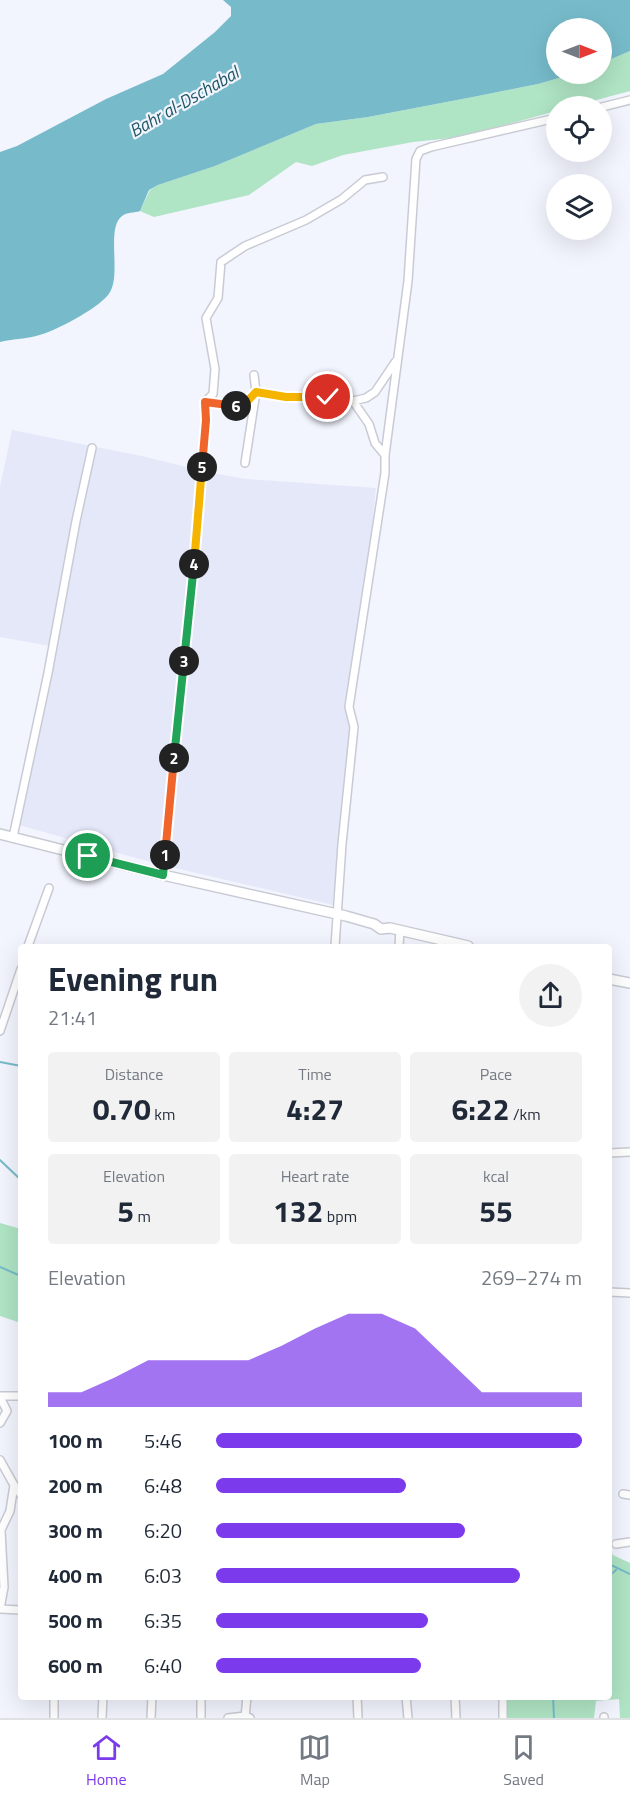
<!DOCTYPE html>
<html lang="en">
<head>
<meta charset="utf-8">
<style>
	body { margin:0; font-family:"Titillium Web",sans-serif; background:#f2f2f3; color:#1f2937; height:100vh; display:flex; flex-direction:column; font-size:22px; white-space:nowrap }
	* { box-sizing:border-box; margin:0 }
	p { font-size:20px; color:#747a83 }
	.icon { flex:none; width:33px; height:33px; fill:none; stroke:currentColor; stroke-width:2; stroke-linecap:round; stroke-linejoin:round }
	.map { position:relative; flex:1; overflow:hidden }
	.drawer { position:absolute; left:18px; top:944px; width:594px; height:756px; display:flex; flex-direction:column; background:#fff; border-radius:6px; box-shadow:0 6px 24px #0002 }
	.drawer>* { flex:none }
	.needle { width:39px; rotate:90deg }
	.tools { position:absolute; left:546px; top:18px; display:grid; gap:12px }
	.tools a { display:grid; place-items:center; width:66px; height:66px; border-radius:50%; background:#fff; box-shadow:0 6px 24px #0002; font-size:30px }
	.pin { position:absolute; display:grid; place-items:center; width:51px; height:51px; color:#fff; margin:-26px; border:3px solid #fff; border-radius:50%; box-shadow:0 2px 6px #0007 }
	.km { position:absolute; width:30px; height:30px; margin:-15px; border-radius:50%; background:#222; color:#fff; font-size:16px; line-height:30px; text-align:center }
	.round { display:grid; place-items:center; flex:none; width:63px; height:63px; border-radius:32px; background:#f2f2f3 }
	.overview { display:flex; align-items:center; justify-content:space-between; height:102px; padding:0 30px }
	h1 { font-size:33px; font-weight:700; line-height:45px }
	.metrics { display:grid; grid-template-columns:repeat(3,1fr); gap:9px; height:102px; padding:6px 30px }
	.metrics div { display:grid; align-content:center; border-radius:6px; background:#f2f2f3; text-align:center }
	.metrics b { font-size:30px; font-weight:700 }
	.metrics small { font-size:16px; font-weight:400 }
	.metrics p { font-size:16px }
	.chart { height:168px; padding:12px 30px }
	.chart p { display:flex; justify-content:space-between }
	.chart svg { width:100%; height:108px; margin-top:6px; fill:#7c3aed; opacity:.7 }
	ul { padding:0 30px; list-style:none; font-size:20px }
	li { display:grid; grid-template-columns:96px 72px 1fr; align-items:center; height:45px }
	li i { height:15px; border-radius:8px; background:#7c3aed }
	.menu { display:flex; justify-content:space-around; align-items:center; height:84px; border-top:2px solid #e0e1e3; background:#fff; font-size:16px; color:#747a83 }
	.menu a { display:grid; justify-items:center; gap:3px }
	.menu .selected { color:#7c3aed }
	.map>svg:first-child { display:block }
	.built { fill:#e5e8f9 }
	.green { fill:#afe4c4 }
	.water { fill:#77bbca }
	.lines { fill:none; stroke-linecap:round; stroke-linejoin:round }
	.stream { stroke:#77bbca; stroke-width:2 }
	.minor-casing { stroke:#c9cbd4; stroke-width:10 }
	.major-casing { stroke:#c9cbd4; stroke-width:12 }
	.minor { stroke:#fff; stroke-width:7 }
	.major { stroke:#fff; stroke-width:9 }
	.split-1-casing { stroke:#fff; stroke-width:12 }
	.split-2-casing { stroke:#fff; stroke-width:12 }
	.split-3-casing { stroke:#fff; stroke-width:12 }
	.split-4-casing { stroke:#fff; stroke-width:12 }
	.split-5-casing { stroke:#fff; stroke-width:12 }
	.split-6-casing { stroke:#fff; stroke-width:12 }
	.split-7-casing { stroke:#fff; stroke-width:12 }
	.split-1 { stroke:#22a559; stroke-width:8 }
	.split-2 { stroke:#f0652b; stroke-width:8 }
	.split-3 { stroke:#22a559; stroke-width:8 }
	.split-4 { stroke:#22a559; stroke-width:8 }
	.split-5 { stroke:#f5b400; stroke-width:8 }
	.split-6 { stroke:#f0652b; stroke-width:8 }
	.split-7 { stroke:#f5b400; stroke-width:8 }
	.labels { text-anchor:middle; stroke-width:4.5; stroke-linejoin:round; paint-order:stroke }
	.water-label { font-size:18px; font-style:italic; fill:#1f5864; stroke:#f2f4fe }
</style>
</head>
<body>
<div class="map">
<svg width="630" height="1718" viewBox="0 0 630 1718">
	<rect width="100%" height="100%" fill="#f2f4fe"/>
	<path class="built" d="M 12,430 L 146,457 L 206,472 L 246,479 L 376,488 L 333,905 L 154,863 L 19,825 L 50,646 L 0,637 L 0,487 Z"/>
	<path class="green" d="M 630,51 L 630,91 L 574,106 L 556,106 L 556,111 L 461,137 L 413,142 L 343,155 L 312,166 L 296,162 L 249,195 L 154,217 L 140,211 L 150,190 L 158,185 L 215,166 L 316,124 L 368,117 L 478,96 L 538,84 L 573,74 L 602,74 L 602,63 Z
		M 0,1223 L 21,1229 L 21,1323 L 0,1316 Z
		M 609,1551 L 613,1555 L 630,1563 L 630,1718 L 620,1718 L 619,1699 L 596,1701 L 594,1718 L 504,1718 L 504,1697 L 609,1696 Z"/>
	<path class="water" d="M 223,0 L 630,0 L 630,51 L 602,63 L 602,28 L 556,28 L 556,74 L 573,74 L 538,84 L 478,96 L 368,117 L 316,124 L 215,166 L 158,185 L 149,190 L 140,211 C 134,213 127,212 122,216 C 105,229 123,278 108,295 C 97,309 54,332 36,336 C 25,339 12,339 0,342 L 0,152 L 17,146 L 106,99 L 163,74 L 215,32 L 231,16 L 231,7 Z"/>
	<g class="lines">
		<path class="stream" d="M 0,1062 L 21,1066
			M 0,1160 L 21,1180
			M 0,1267 L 21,1276
			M 609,1564 L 630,1574
			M 609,1576 L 616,1570
			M 553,1696 L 554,1718"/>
		<g class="minor-casing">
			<path id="minor" d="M 602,107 L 630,100
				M 353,401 L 369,424 L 375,443 L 385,455
				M 205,402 L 242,407 L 256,392 L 286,397 L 307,398 L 340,395 L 353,401 L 366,398 L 375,392 L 396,361
				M 245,463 L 256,392 L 254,375
				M 13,837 L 48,673 L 76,521 L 92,448
				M 163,875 L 196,543 L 206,420 L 205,402 L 213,394 L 215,369 L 206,318 L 218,298 L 221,262 L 245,246 L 306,220 L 342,199 L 365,180 L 383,177
				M 28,946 L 49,888
				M 335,946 L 342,844 L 354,727 L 349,707 L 385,473 L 385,455 L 408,281 L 416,159 L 420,151 L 431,147 L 556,118
				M 399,946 L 400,930
				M 0,1031 L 21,969
				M 609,1153 L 630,1152
				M 609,1292 L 630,1293
				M 0,1396 L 21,1396
				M 0,1397 L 7,1411 L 0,1423
				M 0,1460 L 14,1485 L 10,1511 L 1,1530 L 4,1587 L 0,1609
				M 14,1485 L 21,1495
				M 623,1494 L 630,1495
				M 616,1544 L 630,1542
				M 0,1609 L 21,1610
				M 201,1696 L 201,1718
				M 357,1696 L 358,1718
				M 406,1696 L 408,1718
				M 455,1696 L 456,1718
				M 604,1717 L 604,1718
				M 54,1718 L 54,1696
				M 102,1718 L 103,1696
				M 151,1718 L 152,1696
				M 228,1718 L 245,1716 L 250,1718
				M 245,1718 L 247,1696
				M 503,1718 L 503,1696"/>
		</g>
		<g class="major-casing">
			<path id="major" d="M 0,834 L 163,875 L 346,916 L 374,924 L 381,929 L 390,928 L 468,946
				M 609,979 L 630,983"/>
		</g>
		<use href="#minor" class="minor"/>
		<use href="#major" class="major"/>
	</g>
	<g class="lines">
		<g class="split-1-casing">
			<path id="split-1" d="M 88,856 L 163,875 L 165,855"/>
		</g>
		<g class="split-2-casing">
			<path id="split-2" d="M 165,855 L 174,758"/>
		</g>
		<g class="split-3-casing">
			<path id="split-3" d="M 174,758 L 184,661"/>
		</g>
		<g class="split-4-casing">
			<path id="split-4" d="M 184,661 L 194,564"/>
		</g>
		<g class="split-5-casing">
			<path id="split-5" d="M 194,564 L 202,467"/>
		</g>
		<g class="split-6-casing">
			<path id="split-6" d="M 202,467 L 206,420 L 205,402 L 236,406"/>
		</g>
		<g class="split-7-casing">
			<path id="split-7" d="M 236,406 L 242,407 L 256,392 L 286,397 L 328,397"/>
		</g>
		<use href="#split-1" class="split-1"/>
		<use href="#split-2" class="split-2"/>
		<use href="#split-3" class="split-3"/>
		<use href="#split-4" class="split-4"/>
		<use href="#split-5" class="split-5"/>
		<use href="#split-6" class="split-6"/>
		<use href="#split-7" class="split-7"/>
	</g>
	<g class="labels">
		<g class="water-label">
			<text transform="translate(184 102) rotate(-30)" y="6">Bahr al-Dschabal</text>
		</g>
	</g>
</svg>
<div class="tools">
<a><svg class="needle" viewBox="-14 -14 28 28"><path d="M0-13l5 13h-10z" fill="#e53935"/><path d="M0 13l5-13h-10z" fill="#747a83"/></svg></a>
<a><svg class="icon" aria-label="locate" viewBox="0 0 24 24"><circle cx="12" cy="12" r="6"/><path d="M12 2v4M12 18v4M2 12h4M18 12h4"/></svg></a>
<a><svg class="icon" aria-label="layers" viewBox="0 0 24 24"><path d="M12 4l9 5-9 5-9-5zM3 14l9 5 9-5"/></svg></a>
</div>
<div class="pin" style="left:88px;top:856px;background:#1e9e55"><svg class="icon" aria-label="arrive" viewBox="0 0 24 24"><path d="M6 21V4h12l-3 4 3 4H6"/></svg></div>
<div class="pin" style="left:328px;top:397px;background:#d93025"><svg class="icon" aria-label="check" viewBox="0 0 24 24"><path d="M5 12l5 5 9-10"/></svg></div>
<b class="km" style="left:165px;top:855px">1</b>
<b class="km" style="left:174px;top:758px">2</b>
<b class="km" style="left:184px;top:661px">3</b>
<b class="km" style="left:194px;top:564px">4</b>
<b class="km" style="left:202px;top:467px">5</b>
<b class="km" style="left:236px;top:406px">6</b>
<section class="drawer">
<div class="overview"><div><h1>Evening run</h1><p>21:41</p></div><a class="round"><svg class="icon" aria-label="share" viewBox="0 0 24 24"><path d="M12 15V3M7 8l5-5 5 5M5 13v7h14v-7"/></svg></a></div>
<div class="metrics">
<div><p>Distance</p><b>0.70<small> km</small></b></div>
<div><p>Time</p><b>4:27</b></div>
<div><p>Pace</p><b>6:22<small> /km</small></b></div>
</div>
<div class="metrics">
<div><p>Elevation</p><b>5<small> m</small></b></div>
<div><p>Heart rate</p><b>132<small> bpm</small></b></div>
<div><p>kcal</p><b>55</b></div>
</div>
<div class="chart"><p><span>Elevation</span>269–274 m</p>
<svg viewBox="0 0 160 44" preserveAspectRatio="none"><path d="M0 44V38L10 38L20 32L30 25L40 25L50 25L60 25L70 19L80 12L90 6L100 6L110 12L120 25L130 38L140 38L150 38L160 38V44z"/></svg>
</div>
<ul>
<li><b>100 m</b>5:46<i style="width:100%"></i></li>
<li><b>200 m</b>6:48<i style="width:52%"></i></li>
<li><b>300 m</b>6:20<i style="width:68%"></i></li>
<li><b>400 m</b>6:03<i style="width:83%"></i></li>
<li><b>500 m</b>6:35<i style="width:58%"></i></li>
<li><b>600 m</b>6:40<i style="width:56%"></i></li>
</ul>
</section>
</div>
<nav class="menu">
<a class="selected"><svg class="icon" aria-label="home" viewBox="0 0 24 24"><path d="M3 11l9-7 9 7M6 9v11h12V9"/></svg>Home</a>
<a><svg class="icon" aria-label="map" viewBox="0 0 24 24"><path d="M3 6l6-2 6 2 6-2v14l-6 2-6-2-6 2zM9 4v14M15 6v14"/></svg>Map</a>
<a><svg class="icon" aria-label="saved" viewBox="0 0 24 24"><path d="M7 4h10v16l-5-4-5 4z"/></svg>Saved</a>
</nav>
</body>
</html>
